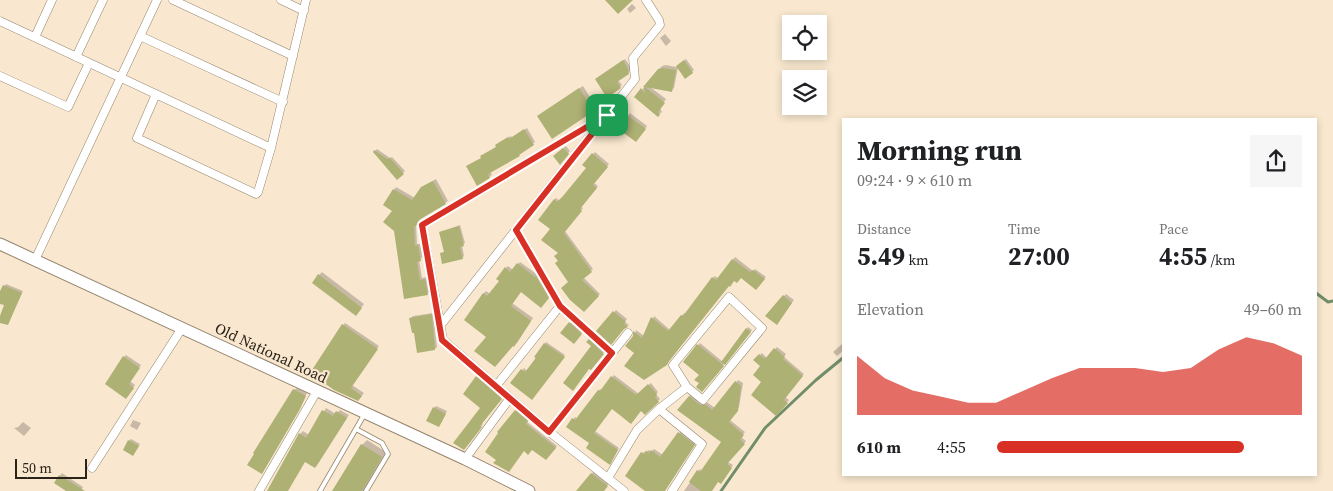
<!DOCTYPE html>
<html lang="en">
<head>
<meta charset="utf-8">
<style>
	body { margin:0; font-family:"Source Serif 4",serif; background:#f6f6f6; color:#202124; height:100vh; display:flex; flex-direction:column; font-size:19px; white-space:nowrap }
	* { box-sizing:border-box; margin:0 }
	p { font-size:16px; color:#757577 }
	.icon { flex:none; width:28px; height:28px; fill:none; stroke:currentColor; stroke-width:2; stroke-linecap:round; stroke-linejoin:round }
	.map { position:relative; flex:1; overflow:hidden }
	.side { position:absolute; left:842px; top:118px; width:475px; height:358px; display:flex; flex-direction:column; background:#fff; border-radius:0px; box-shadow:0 2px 8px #0003 }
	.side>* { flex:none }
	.controls { position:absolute; left:782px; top:15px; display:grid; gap:10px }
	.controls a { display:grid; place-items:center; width:45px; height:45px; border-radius:0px; background:#fff; box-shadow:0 2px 8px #0003; font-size:25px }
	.scale { position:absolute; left:15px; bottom:12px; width:72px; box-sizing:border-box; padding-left:5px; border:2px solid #2a231a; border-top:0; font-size:14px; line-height:18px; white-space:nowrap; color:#2a231a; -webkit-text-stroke:4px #f9e8cf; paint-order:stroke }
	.pin { position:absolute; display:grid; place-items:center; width:42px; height:42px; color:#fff; margin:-21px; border-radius:10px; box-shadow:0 2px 8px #0006 }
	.round { display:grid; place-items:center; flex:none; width:52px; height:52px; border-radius:0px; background:#f6f6f6 }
	.head { display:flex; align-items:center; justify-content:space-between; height:85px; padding:0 15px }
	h1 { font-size:28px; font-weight:700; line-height:38px }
	.figures { display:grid; grid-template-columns:repeat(3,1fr); gap:8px; height:85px; padding:5px 15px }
	.figures div { display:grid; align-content:center }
	.figures b { font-size:25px; font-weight:700 }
	.figures small { font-size:14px; font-weight:400 }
	.figures p { font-size:14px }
	.chart { height:140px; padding:10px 15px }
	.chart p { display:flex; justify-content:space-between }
	.chart svg { width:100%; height:90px; margin-top:5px; fill:#d93025; opacity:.7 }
	ul { padding:0 15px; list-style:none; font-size:16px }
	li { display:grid; grid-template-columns:80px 60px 1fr; align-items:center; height:38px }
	li i { height:12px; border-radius:6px; background:#d93025 }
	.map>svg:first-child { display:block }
	.shadow { fill:#0003 }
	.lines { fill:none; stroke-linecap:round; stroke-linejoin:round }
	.stream { stroke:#718d6a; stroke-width:3 }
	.building { fill:#aeb174 }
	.service-casing { stroke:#93846e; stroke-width:5.5 }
	.minor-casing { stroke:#93846e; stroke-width:9 }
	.secondary-casing { stroke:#93846e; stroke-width:13 }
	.service { stroke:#fff; stroke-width:4 }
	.minor { stroke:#fff; stroke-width:8 }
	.secondary { stroke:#fff; stroke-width:11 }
	.route-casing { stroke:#fff; stroke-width:10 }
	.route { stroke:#d93025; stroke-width:6 }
	.labels { text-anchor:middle; stroke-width:4.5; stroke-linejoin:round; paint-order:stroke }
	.street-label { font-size:15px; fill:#2a231a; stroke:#f9e8cf }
</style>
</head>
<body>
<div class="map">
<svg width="1333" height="491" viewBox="0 0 1333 491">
	<rect width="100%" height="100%" fill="#f9e8cf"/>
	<path class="shadow" d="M 632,4 L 636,8 L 630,13 L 627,9 Z
		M 665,34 L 671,41 L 666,46 L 660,38 Z
		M 625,59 L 630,66 L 630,71 L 618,80 L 622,85 L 620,87 L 599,77 Z
		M 686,59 L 694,70 L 692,72 L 678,67 L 674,88 L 672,90 L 650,87 L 666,99 L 660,108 L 662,112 L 658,115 L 636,97 L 662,66 L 666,65 L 676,67 Z
		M 583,86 L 596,107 L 593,110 L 542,113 Z
		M 630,113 L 647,126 L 638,138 L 619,127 Z
		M 527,128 L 535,142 L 507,163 L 490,171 L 492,175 L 478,184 L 483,157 L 497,146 L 498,143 L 511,136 L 512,138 Z
		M 566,146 L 570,151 L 560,163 L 554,156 Z
		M 377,149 L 390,158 L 392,157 L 405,171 L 397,178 L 374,152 Z
		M 595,152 L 609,164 L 594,183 L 598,186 L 581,207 L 583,208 L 565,231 L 593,269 L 583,277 L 600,294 L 584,310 L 559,261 L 559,253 L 552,228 L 554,200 L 556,198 L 560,201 L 587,168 L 584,165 Z
		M 436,179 L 448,201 L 421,218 L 416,225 L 417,244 L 420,244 L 423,257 L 419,260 L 422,278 L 427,277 L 430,291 L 427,294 L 405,298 L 394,210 L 384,204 L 396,187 L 415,198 L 425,185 Z
		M 460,225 L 465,243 L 462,245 L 464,256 L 462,258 L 441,254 L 445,251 L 440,232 Z
		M 735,257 L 753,271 L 755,269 L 766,277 L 758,287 L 741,277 L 729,284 L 667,364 L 635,353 L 634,337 L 636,330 L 644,336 L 654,316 L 670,330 L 684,313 L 686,315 L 713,278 L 715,276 L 719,279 Z
		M 520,262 L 538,275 L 550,295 L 543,304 L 521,291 L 512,303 L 533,318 L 517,343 L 487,336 L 466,319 L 484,293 L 486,291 L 490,294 L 501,281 L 506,268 L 508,266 L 513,270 Z
		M 322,272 L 364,304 L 359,311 L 319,275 Z
		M 6,284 L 23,291 L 7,324 L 0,321 L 5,305 L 0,302 L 0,292 Z
		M 786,294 L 794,300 L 778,321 L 767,316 Z
		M 616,310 L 627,319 L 625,322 L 629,325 L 624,328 L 598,331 Z
		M 433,313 L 437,347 L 435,349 L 415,332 L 411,318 L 413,316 Z
		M 572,321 L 583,331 L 576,341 L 562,333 Z
		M 345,323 L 379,346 L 352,385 L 364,393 L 360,398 L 335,389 L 343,325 Z
		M 748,327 L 752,330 L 704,388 L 700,383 L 700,374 L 685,362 L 700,343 L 723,362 Z
		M 591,338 L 605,351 L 591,368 L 593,345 L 588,342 Z
		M 546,342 L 565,355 L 533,396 L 512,383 L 524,368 L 527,371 Z
		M 842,344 L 844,350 L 837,356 L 833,352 Z
		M 777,347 L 786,354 L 784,357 L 804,374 L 785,397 L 789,400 L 776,415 L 763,382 L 762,366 L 755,360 L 762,353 L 767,358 Z
		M 126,355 L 141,365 L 130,381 L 135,385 L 128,395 L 124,357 Z
		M 480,375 L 504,395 L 481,422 L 483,424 L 467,446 L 481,408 L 464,393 Z
		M 614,375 L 639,394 L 651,383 L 658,392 L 656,394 L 660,399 L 645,413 L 641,409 L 612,408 L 595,431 L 619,448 L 611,461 L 591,443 L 567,427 L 575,417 L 577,419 L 599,390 L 601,389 L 603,390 Z
		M 738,380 L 743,383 L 739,407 L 730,420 L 745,432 L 741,437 L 746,441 L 728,462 L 733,465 L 722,480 L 718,480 L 711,491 L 684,491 L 698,471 L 700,469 L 703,471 L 723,441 L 679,410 L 691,394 L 702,403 L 708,403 L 715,408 Z
		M 297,388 L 307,393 L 262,473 L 294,390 Z
		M 436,406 L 447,411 L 441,423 L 434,408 Z
		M 326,408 L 336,414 L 340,410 L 349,415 L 318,464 L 315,467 L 305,461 L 287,491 L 268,491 L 300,434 L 303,431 L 309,435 Z
		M 517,409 L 529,419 L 527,422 L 557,446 L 546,459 L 516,411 Z
		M 133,420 L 141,423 L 137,430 L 130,426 Z
		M 23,422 L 31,428 L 24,436 L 14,428 L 18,427 Z
		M 681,431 L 696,443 L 664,491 L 647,491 L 642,453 L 649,450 L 651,452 L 654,449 L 663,455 Z
		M 131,439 L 140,444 L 133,455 L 129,441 Z
		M 367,440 L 386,452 L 364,491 L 334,491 L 362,445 Z
		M 594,471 L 609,483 L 603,491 L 581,491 L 579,490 Z
		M 62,473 L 83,487 L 81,491 L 68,491 L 55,483 Z"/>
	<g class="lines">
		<path class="stream" d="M 1316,293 L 1328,302 L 1333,301
			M 721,491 L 765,428 L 816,380 L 844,357"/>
	</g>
	<path class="building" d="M 605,0 L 633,0 L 618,14 Z
		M 623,60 L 628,69 L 629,74 L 617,82 L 621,88 L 607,98 L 595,79 Z
		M 684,60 L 693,73 L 685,79 L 676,66 Z
		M 662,68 L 676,70 L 672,92 L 645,87 L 665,103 L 658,112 L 660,115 L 658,117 L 634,97 L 641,88 L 645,94 L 644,87 L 643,87 L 658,69 Z
		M 579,88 L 594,111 L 552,139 L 537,116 Z
		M 627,115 L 646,129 L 636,142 L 617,128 Z
		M 524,129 L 534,145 L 519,155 L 520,156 L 488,174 L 490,178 L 477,186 L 466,166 L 481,158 L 480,156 L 496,147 L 495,145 L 508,137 L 509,139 Z
		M 563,148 L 569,154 L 560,165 L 553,156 Z
		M 374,150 L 387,159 L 390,158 L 404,174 L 397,180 L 373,152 Z
		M 592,153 L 608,167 L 593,185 L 597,188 L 580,209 L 582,211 L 564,233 L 592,272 L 582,280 L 599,296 L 584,312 L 570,300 L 561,288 L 568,282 L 555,263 L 558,261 L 554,256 L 558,253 L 541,240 L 550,229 L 538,220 L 554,199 L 557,202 L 563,196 L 586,168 L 582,165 Z
		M 433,181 L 446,204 L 419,220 L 416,226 L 414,226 L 415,246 L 418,245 L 421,261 L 417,262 L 420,280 L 425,279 L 428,295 L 404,299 L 394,231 L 383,222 L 392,211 L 383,205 L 393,189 L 412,200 L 421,187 Z
		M 459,226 L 464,246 L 460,247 L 463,259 L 442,264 L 440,253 L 444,252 L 439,232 Z
		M 732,259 L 750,272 L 753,270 L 765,279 L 756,290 L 741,278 L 737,283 L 734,281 L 730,287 L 729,286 L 669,361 L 667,365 L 644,380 L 624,366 L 634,353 L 625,346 L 633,336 L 633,331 L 642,338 L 651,317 L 668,331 L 681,315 L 683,316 L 712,277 L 716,280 Z
		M 517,263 L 535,277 L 536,276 L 549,298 L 541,308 L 521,292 L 511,306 L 531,321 L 514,347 L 513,346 L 495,367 L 474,351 L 486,337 L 464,320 L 483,293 L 487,296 L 499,281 L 496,279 L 505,267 L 510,272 Z
		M 318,274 L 362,308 L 356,316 L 312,283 Z
		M 3,285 L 22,293 L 8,325 L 0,323 L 0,316 L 4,305 L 0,304 L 0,291 Z
		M 783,295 L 792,303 L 777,325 L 765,316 Z
		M 613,311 L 626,322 L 624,324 L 628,327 L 624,329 L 611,345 L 596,331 Z
		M 432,314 L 435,350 L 417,353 L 414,333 L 412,333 L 409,318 Z
		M 569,322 L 582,334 L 574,344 L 560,333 Z
		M 342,324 L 378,349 L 351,388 L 362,396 L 358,401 L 334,390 L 310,373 Z
		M 746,328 L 751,332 L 725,365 L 721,362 Z
		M 589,339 L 604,354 L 591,370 L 589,369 L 573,391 L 563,383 L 591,346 L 586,342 Z
		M 544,343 L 565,357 L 532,400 L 510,383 L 521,369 L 525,372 L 536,358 L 534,357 Z
		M 697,344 L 724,366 L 702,392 L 696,387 L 699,383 L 694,380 L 699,375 L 683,362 Z
		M 774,348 L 785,357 L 783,359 L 803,376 L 784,400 L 788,403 L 776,416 L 751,395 L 761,382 L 753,375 L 760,366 L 753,360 L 759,354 L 765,359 Z
		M 123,356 L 140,368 L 129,384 L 134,388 L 126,399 L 105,384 Z
		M 476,376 L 502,399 L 480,426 L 482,427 L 464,450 L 453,443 L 480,408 L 463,394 Z
		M 611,376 L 636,395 L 648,384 L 657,394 L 655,397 L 659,402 L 645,415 L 641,411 L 631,424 L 612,409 L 594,433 L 618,450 L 610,465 L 586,448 L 589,443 L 566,427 L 572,418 L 575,420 L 598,390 L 600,391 Z
		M 735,381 L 741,386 L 738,411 L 729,422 L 744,435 L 740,440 L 745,444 L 727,464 L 732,468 L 721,484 L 718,482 L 712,491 L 701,491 L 689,482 L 697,470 L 700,472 L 721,442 L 677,410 L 689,396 L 700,405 L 706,405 L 712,410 Z
		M 293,389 L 306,396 L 300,409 L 262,474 L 247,465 L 254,454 L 253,453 Z
		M 433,407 L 446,414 L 439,427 L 426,421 Z
		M 322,410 L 333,416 L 336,411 L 347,418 L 315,468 L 305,462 L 288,491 L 267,491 L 299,433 L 306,438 Z
		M 515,410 L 528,421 L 526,424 L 556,448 L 546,460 L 532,450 L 528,455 L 524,451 L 509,472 L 493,463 L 496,460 L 485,452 L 498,433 L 497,432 Z
		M 678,432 L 695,445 L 665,491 L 645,491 L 625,476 L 641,452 L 644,454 L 646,451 L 649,453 L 651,450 L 660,457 Z
		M 128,440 L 139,446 L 133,456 L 123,450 Z
		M 361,444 L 382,457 L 362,491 L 332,491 Z
		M 591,473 L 608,486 L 604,491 L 576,491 Z
		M 59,475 L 85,491 L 66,491 L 54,483 Z"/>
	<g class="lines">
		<g class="service-casing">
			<path id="service" d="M 356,429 L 382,443 L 388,454 L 366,491
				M 320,491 L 364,415"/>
		</g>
		<g class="minor-casing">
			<path id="minor" d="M 173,0 L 293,56
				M 281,0 L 304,11
				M 0,21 L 271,148
				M 140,36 L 283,102
				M 35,37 L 52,0
				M 76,57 L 103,0
				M 0,76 L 68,107 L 89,63
				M 156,94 L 137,138 L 256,194 L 258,192 L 271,148 L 306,0
				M 35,260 L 157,0
				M 729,297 L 762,328 L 703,400 L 687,387 L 673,365 Z
				M 560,306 L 612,353
				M 440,326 L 604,118
				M 496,386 L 560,306 L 516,230
				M 659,409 L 702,444 L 672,491
				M 549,432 L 628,333
				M 465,459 L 510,398
				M 92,468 L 182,328
				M 608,478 L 637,430 L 659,409 L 687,387
				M 259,491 L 317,391
				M 624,491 L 547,430 L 443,340 L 422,225 L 607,115 L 635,79 L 633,58 L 660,25 L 659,20 L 646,0"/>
		</g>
		<g class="secondary-casing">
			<path id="secondary" d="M 0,244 L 465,459 L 529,491"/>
		</g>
		<use href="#service" class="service"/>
		<use href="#minor" class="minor"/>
		<use href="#secondary" class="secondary"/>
	</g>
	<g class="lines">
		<g class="route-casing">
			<path id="route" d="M 607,115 L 516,230 L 560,306 L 612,353 L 549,432 L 442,340 L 422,225 Z"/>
		</g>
		<use href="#route" class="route"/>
	</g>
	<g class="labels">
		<g class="street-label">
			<text transform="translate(271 353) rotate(25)" y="5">Old National Road</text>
		</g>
	</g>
</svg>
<div class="controls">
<a><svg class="icon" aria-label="locate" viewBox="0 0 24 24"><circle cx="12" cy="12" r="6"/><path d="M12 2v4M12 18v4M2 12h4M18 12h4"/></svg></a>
<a><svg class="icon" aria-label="layers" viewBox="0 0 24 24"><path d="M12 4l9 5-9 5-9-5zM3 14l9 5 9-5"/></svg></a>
</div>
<div class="scale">50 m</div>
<div class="pin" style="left:607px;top:115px;background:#1e9e55"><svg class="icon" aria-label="arrive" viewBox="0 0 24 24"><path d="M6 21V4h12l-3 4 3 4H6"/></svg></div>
<section class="side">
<div class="head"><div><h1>Morning run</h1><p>09:24 · 9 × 610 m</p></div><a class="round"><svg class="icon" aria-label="share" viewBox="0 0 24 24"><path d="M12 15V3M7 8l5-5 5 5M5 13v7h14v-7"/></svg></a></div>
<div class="figures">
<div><p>Distance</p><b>5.49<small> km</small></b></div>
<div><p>Time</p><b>27:00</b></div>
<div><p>Pace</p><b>4:55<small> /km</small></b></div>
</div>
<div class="chart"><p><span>Elevation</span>49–60 m</p>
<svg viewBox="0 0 160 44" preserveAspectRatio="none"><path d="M0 44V15L10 26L20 32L30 35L40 38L50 38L60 32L70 26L80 21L90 21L100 21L110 23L120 21L130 12L140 6L150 9L160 15V44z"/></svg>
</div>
<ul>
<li><b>610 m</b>4:55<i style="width:81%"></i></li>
</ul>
</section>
</div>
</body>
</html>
